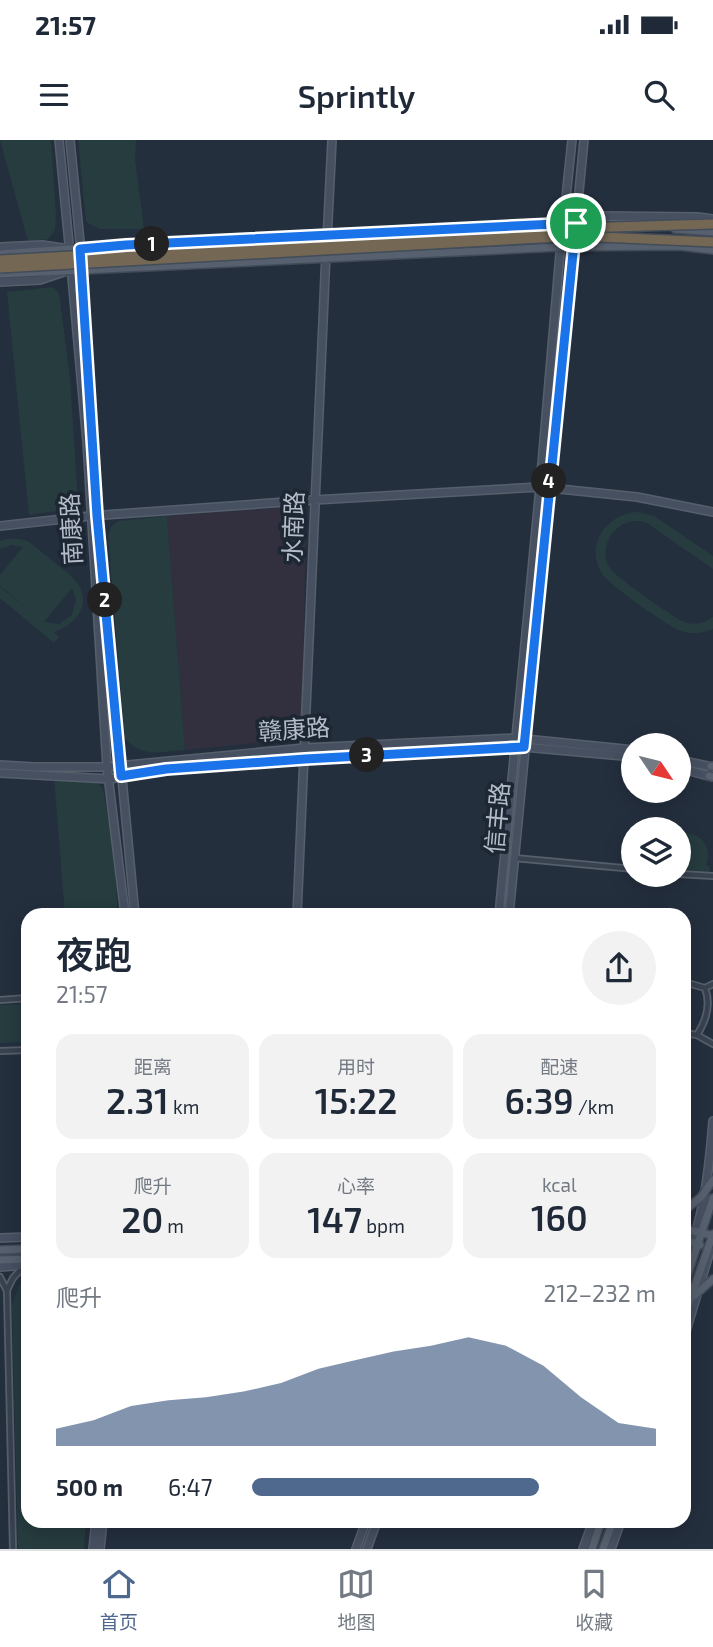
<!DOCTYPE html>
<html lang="zh">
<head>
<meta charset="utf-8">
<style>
	body { margin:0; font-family:"Exo 2","Noto Sans SC",sans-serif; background:#f2f2f3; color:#1f2937; height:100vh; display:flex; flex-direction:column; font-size:26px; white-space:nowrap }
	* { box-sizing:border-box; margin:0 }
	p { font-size:23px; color:#747a83 }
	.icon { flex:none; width:38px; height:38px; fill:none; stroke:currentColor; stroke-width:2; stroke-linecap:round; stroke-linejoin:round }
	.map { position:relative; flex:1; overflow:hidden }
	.details { position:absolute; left:21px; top:768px; width:670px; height:620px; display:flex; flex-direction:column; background:#fff; border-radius:21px; box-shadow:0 4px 18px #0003 }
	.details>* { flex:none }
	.needle { width:46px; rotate:125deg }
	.tools { position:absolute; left:621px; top:593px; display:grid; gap:14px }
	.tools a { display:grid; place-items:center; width:70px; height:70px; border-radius:50%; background:#fff; box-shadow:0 4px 18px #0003; font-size:35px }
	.pin { position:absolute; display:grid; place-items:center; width:60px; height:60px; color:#fff; margin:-30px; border:4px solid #fff; border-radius:50%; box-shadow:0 2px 7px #0007 }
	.km { position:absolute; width:35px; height:35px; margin:-18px; border-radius:50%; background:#222; color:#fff; font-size:19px; line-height:35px; text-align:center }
	.round { display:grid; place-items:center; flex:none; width:74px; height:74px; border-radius:37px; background:#f2f2f3 }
	.headline { display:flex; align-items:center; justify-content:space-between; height:119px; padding:0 35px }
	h1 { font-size:38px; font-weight:600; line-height:52px }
	.figures { display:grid; grid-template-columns:repeat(3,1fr); gap:10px; height:119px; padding:7px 35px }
	.figures div { display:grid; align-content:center; border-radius:18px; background:#f2f2f3; text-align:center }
	.figures b { font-size:35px; font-weight:600 }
	.figures small { font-size:19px; font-weight:400 }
	.figures p { font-size:19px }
	.chart { height:196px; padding:14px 35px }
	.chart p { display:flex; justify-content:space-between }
	.chart svg { width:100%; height:126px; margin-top:7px; fill:#4f688e; opacity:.7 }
	ul { padding:0 35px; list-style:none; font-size:23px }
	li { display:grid; grid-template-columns:112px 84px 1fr; align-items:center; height:52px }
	li i { height:18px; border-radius:9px; background:#4f688e }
	.status { display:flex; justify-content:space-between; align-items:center; height:49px; padding:0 35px; background:#fff; direction:ltr }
	.status svg { height:19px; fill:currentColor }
	header { display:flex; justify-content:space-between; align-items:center; height:91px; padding:0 35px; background:#fff; font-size:32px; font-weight:600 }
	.tabs { display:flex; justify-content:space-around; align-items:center; height:98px; border-top:2px solid #e0e1e3; background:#fff; font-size:19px; color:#747a83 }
	.tabs a { display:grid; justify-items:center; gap:4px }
	.tabs .on { color:#4f688e }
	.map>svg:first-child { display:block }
	.medical { fill:#32303f }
	.green { fill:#263c3f; fill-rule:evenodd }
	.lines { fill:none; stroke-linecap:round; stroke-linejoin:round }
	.street-casing { stroke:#565f6c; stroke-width:8 }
	.secondary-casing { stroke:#565f6c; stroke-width:10 }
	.primary-casing { stroke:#414a57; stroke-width:10 }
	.street { stroke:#38414e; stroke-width:4.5 }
	.secondary { stroke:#465061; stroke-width:7 }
	.primary { stroke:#56606e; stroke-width:7 }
	.highway-bridge-casing { stroke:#434c59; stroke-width:12; stroke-linecap:butt }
	.highway-bridge { stroke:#746855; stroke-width:9 }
	.route-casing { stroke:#fff; stroke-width:14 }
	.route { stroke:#1a73e8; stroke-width:9 }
	.labels { text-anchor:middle; stroke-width:7; stroke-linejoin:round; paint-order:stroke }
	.street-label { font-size:24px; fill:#b4bcc9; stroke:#1d2633 }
</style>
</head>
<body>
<div class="status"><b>21:57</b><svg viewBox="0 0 49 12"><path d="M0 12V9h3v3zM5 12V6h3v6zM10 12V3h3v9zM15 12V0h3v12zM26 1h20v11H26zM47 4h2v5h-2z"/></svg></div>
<header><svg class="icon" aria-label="menu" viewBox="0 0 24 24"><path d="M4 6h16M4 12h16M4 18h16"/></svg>Sprintly<svg class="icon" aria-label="search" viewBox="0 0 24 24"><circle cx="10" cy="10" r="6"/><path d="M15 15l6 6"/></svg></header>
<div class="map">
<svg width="713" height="1409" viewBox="0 0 713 1409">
	<rect width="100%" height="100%" fill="#242f3e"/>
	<path class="medical" d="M 292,367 L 306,381 L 302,584 L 296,599 L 185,610 L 167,376 Z"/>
	<path class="green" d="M 0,0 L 51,0 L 56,74 L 55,90 L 48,99 L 28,101 Z
		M 78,0 L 136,0 L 135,20 L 144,89 L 100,89 L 86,82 Z
		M 53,147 L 59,153 L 70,238 L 78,363 L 71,369 L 29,375 L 7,152 Z
		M 638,372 L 654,376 L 713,416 L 713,429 L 647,383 C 621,373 596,403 609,427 C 613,435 678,481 687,483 C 697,485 705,483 713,477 L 713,489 C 703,493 692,495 681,491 C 669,487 608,444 602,434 C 584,405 607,373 638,372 Z
		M 167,376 L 185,610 C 159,612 145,618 125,599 L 108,396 L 111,387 L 118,381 Z
		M 6,399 C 14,398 20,398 27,401 C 35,405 42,413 49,418 C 58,426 70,433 77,443 C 93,464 75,486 54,492 L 59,497 L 54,503 L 0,458 L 0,447 L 41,480 L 0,446 L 0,435 L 23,407 L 12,405 L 0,409 L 0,401 ZM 72,448 L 76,459 L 72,475 L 59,484 L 44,482 Z
		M 54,637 L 93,638 L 103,649 L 113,703 L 118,775 L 65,775 Z
		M 679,692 C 699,694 713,701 706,726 L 710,726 L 709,733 L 679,730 Z
		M 28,864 L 28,902 L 0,903 L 0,865 Z
		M 28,1135 L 28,1381 L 86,1381 L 84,1409 L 18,1409 L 12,1165 L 19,1146 Z"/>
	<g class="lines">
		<g class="street-casing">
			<path id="street" d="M 514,718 L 634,729
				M 679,734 L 713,736
				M 684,842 L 705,848 L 713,844
				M 0,860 L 28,858
				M 684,893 L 697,895 L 713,904
				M 697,895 C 706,881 711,864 705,848
				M 0,911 L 28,910
				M 0,1137 L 7,1151 L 13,1409
				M 7,1150 L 13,1138 L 24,1126"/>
		</g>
		<g class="secondary-casing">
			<path id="secondary" d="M 59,0 L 70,114
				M 70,0 L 81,112
				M 578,83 L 602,76 L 698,77 L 713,79
				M 563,86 L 572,0
				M 327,101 L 332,0
				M 0,107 L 42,105 L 62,108
				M 71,126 L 87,302 L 107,627 L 125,775
				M 82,127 L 97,376 L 135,775
				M 0,142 L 40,140 L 64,132
				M 0,386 L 90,376 L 314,360 L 540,347 L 637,357 L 713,372
				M 679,620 L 713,627
				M 0,625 L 34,627 L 107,627 L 305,608 L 515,598 L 634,610
				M 679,628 L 712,637
				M 0,633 L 110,639 L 166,629 L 524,607 L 634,617
				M 297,775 L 326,113
				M 499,775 L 540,347 L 561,102
				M 509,775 L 584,0
				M 0,1098 L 28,1097
				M 0,1127 L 28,1125
				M 684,1128 C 703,1080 709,1033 713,981
				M 684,1198 L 710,1111
				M 93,1409 L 96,1381
				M 100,1409 L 103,1381
				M 356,1409 L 366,1381
				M 367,1409 L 377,1381
				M 583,1409 L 593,1381
				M 611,1409 L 621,1381"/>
		</g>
		<g class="primary-casing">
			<path id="primary" d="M 675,89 L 713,92
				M 0,114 L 126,105 L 563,83 L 590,84
				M 0,134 L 560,107 L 679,106 L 713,110
				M 711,626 L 713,626
				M 709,636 L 713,637
				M 684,1071 L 701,1057 L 713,1040
				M 684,1089 L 707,1094
				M 684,1100 L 700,1105
				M 0,1110 L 28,1109
				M 0,1120 L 28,1119
				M 684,1145 L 713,1058
				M 694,1156 L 713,1139
				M 684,1177 L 713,1094
				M 592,1409 L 601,1381
				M 603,1409 L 613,1381"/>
		</g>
		<use href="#street" class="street"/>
		<use href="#secondary" class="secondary"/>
		<use href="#primary" class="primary"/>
		<g class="highway-bridge-casing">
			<path id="highway-bridge" d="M 0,120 L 578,88 L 713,84
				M 0,128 L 577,96 L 713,102"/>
		</g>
		<use href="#highway-bridge" class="highway-bridge"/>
	</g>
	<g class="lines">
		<g class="route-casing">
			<path id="route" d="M 576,83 L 524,607 L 305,619 L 166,629 L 121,636 L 97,376 L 80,109 L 126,105 Z"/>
		</g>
		<use href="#route" class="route"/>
	</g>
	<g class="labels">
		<g class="street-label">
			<text transform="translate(294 387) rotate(-88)" y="8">水南路</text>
			<text transform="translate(72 389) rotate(-93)" y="8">南康路</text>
			<text transform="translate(294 590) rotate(-4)" y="8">赣康路</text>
			<text transform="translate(498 678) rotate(-85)" y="8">信丰路</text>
		</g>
	</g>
</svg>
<div class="tools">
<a><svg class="needle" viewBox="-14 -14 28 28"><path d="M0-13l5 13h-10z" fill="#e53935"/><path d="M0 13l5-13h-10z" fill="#747a83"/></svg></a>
<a><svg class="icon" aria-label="layers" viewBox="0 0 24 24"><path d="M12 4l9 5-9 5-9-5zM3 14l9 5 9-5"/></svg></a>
</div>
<div class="pin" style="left:576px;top:83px;background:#1e9e55"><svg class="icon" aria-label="arrive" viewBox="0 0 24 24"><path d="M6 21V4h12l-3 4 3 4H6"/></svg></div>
<b class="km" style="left:152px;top:104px">1</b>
<b class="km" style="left:105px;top:460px">2</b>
<b class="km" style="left:367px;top:615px">3</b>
<b class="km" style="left:549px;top:341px">4</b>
<section class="details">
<div class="headline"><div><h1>夜跑</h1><p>21:57</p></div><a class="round"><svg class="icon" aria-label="share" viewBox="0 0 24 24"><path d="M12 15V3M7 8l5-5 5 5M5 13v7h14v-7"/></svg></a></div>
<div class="figures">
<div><p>距离</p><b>2.31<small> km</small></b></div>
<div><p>用时</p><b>15:22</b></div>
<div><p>配速</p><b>6:39<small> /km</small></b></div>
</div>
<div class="figures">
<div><p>爬升</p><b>20<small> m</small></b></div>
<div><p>心率</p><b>147<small> bpm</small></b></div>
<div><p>kcal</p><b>160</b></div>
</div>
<div class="chart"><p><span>爬升</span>212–232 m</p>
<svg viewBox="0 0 160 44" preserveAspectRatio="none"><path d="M0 44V38L10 35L20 30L30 28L40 27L50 25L60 22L70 17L80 14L90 11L100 9L110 6L120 9L130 16L140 27L150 36L160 38V44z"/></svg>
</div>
<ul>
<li><b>500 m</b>6:47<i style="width:71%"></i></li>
</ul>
</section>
</div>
<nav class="tabs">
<a class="on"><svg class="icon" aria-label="home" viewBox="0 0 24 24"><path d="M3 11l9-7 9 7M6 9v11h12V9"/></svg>首页</a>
<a><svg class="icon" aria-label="map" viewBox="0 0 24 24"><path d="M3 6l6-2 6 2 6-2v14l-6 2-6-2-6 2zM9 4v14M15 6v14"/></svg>地图</a>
<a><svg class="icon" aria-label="saved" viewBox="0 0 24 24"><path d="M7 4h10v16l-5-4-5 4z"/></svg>收藏</a>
</nav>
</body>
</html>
